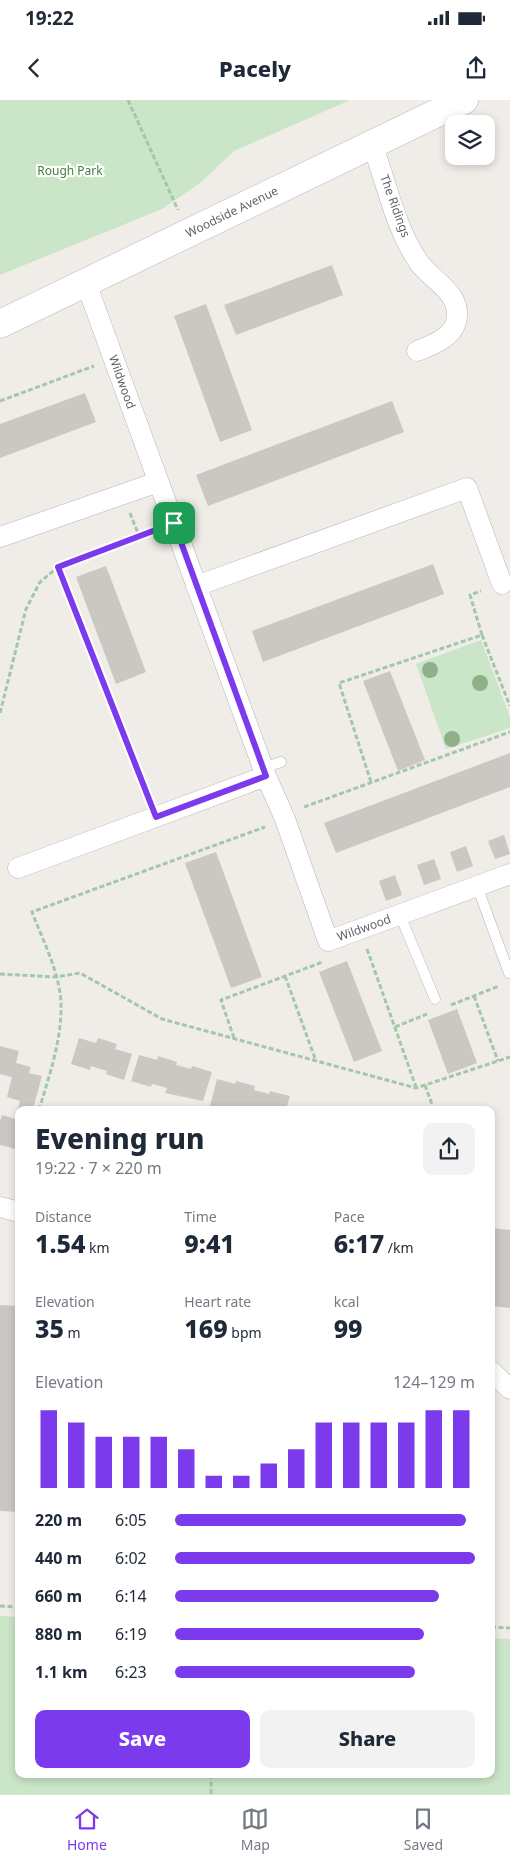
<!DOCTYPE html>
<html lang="en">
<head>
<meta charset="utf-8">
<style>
	body { margin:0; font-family:"Noto Sans",sans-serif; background:#f2f2f3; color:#1f2937; height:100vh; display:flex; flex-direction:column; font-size:19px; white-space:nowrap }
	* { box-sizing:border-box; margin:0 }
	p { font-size:16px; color:#747a83 }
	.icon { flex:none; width:28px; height:28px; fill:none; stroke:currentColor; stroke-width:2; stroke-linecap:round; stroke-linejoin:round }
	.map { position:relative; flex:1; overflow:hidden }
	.side { position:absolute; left:15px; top:1006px; width:480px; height:672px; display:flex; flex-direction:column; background:#fff; border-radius:10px; box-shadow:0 2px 8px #0003 }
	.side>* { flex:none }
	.tools { position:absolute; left:445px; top:15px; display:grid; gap:10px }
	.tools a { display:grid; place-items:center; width:50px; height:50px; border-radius:10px; background:#fff; box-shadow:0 2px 8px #0003; font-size:25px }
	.pin { position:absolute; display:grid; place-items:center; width:42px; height:42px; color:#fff; margin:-21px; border-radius:10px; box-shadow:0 2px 8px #0006 }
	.round { display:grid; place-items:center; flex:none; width:52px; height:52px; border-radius:10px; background:#f2f2f3 }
	.overview { display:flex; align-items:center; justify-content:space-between; height:85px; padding:0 20px }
	h1 { font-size:28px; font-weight:800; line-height:38px }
	.stats { display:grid; grid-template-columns:repeat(3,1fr); gap:8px; height:85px; padding:5px 20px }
	.stats div { display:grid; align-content:center }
	.stats b { font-size:25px; font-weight:800 }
	.stats small { font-size:14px; font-weight:400 }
	.stats p { font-size:14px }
	.chart { height:140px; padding:10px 20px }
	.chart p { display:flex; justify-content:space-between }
	.chart svg { width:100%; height:90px; margin-top:5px; stroke:#7c3aed; stroke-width:6 }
	.action { display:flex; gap:10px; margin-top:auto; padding:10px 20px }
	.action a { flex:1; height:58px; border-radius:10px; background:#7c3aed; color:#fff; font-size:20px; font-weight:800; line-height:58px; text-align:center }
	.action a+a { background:#f2f2f3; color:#1f2937 }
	ul { padding:0 20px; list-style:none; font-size:16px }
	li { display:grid; grid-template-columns:80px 60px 1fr; align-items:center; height:38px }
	li i { height:12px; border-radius:6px; background:#7c3aed }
	.status { display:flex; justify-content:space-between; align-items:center; height:35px; padding:0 25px; background:#fff; direction:ltr }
	.status svg { height:14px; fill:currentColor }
	header { display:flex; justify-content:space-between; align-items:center; height:65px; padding:0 20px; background:#fff; font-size:22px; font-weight:800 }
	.tabs { display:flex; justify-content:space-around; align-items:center; height:70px; border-top:1px solid #e0e1e3; background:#fff; font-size:14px; color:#747a83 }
	.tabs a { display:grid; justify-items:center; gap:2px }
	.tabs .selected { color:#7c3aed }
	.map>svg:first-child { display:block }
	.green { fill:#cae5c7 }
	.building { fill:#cbc8c4 }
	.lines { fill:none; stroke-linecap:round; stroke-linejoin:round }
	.lane-casing { stroke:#b3b5b9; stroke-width:11 }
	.street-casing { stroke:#b3b5b9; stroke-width:21 }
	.secondary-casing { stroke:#b4b7bb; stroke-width:29 }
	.path { stroke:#a2c7a9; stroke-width:3; stroke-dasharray:5 2.5; stroke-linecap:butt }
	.lane { stroke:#fff; stroke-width:10 }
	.street { stroke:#fff; stroke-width:20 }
	.secondary { stroke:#fff; stroke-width:28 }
	.tree { fill:#8fb18a }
	.route-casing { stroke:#fff; stroke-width:10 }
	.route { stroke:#7c3aed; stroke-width:6 }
	.labels { text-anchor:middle; stroke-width:4.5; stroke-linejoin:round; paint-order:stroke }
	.park-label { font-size:12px; fill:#40803d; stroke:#fff }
	.street-label { font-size:12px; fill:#5f6367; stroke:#fff }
</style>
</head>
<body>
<div class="status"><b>19:22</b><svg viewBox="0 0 49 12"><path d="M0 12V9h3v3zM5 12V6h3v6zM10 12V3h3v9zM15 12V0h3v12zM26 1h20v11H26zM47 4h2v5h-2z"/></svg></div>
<header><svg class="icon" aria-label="back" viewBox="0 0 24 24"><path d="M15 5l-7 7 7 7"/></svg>Pacely<svg class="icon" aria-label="share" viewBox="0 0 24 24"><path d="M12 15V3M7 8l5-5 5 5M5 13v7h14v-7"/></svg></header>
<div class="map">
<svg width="510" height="1694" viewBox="0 0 510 1694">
	<rect width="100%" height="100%" fill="#f0ede8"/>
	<path class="green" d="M 0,0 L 350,0 L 234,51 L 200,83 L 162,109 L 0,175 Z
		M 481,540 L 510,617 L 510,628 L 446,649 L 416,564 Z
		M 0,1516 L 19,1517 L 19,1675 L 491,1675 L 491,1538 L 510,1539 L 510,1694 L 0,1694 Z"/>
	<path class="building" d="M 332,165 L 343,195 L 236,235 L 224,205 Z
		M 206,204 L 252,330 L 220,342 L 174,216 Z
		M 85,293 L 96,322 L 0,358 L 0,324 Z
		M 392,301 L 404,332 L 208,406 L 196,375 Z
		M 433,464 L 444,494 L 263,562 L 252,531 Z
		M 106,466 L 146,572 L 116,584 L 76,477 Z
		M 390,571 L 425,660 L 398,671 L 363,581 Z
		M 510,653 L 510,687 L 336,753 L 324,723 Z
		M 504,735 L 510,754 L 495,759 L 488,741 Z
		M 466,746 L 473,766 L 457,772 L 450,752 Z
		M 216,752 L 262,877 L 231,888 L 185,763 Z
		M 434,759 L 441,779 L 424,785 L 417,765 Z
		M 395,775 L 402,795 L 386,801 L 379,781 Z
		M 347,861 L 382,951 L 354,962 L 319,872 Z
		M 457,909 L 477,963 L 448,974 L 428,920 Z
		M 79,938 L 96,943 L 98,938 L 117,944 L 115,949 L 132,954 L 124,980 L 106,974 L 107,971 L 91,966 L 90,970 L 71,964 Z
		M 0,946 L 19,951 L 16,963 L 31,967 L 29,973 L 42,976 L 33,1009 L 27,1007 L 26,1010 L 19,1010 L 19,1050 L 0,1045 L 0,1021 L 2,1015 L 15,1019 L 20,1001 L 7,997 L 12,977 L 0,974 Z
		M 139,955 L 157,960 L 158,956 L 177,962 L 176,965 L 191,969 L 192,966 L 212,972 L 203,1001 L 165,993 L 167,988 L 152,984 L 151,987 L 131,981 Z
		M 217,979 L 235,984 L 236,981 L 255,986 L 254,990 L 269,994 L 270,991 L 290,996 L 286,1010 L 224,1010 L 210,1006 Z
		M 491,1128 L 510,1130 L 510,1208 L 491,1206 Z
		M 0,1205 L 19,1206 L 19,1412 L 0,1411 Z"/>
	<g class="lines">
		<g class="lane-casing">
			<path id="lane" d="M 263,668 L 281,662
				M 477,786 L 509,873
				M 400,815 L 435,899"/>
		</g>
		<g class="street-casing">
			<path id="street" d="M 372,44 C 387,83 395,129 420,164 C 434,182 463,194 456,222 C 452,238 430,246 417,251
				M 86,183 L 266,676 L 285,719 L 328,841 L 510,774
				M 0,437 L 158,382
				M 196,486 L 467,388 L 502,484
				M 18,768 L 266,676
				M 0,1107 L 19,1112
				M 491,1271 L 510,1289"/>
		</g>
		<g class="secondary-casing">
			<path id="secondary" d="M 0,224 L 464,0"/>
		</g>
		<path class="path" d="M 128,0 L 178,110
			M 0,301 L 94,266
			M 130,413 L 139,436
			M 58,467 L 148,696
			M 482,535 L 510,606
			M 0,613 L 26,509 L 40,482 L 58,467 L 155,430
			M 371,682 L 339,583 L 482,535 L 470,495 L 481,491
			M 304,707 L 510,632
			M 367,849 L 416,987
			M 0,874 L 56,877 L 80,873 L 162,919 L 416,988 L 510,957
			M 285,876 L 316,961
			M 474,896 L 498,961
			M 451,905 L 499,886
			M 395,927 L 427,914
			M 234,938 L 221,900 L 320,863 L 321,860
			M 425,985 L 434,1010
			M 39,1010 C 49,976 62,940 61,904 C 60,873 43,841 32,812 L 265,727
			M 0,1506 L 19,1507
			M 491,1527 L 510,1528
			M 211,1694 L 211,1675"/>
		<use href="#lane" class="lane"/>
		<use href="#street" class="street"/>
		<use href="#secondary" class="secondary"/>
	</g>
	<g class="tree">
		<circle cx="430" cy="570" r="8"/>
		<circle cx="480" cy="583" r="8"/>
		<circle cx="452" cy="639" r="8"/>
	</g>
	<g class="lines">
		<g class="route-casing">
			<path id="route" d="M 174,423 L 266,676 L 156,717 L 58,467 Z"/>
		</g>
		<use href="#route" class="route"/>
	</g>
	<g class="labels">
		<g class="park-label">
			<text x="70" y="75">Rough Park</text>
		</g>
		<g class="street-label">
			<text transform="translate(395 106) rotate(70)" y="4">The Ridings</text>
			<text transform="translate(232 112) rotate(-26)" y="4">Woodside Avenue</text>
			<text transform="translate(122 282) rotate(70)" y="4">Wildwood</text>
			<text transform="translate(364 828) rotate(-20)" y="4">Wildwood</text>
		</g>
	</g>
</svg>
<div class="tools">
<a><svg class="icon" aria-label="layers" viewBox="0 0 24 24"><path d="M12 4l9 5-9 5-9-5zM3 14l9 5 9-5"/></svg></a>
</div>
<div class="pin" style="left:174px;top:423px;background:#1e9e55"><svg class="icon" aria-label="arrive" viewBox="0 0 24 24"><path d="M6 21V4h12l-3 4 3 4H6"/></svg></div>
<section class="side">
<div class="overview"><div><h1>Evening run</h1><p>19:22 · 7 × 220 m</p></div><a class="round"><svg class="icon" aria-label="share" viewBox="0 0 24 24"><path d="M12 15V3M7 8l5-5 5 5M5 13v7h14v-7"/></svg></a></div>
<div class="stats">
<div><p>Distance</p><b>1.54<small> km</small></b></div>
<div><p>Time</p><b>9:41</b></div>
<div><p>Pace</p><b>6:17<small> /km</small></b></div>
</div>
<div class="stats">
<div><p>Elevation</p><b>35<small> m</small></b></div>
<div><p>Heart rate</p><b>169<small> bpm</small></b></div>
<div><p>kcal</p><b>99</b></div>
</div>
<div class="chart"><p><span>Elevation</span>124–129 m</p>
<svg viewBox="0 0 160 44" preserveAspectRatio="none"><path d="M5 44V6M15 44V12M25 44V19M35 44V19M45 44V19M55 44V25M65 44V38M75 44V38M85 44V32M95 44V25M105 44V12M115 44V12M125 44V12M135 44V12M145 44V6M155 44V6"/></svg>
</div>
<ul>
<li><b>220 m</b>6:05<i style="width:97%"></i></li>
<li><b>440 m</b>6:02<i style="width:100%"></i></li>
<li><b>660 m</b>6:14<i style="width:88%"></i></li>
<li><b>880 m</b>6:19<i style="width:83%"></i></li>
<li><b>1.1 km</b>6:23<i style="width:80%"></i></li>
</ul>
<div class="action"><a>Save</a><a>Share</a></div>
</section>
</div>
<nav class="tabs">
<a class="selected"><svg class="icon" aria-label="home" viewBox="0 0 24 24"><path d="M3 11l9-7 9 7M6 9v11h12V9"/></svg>Home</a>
<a><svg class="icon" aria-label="map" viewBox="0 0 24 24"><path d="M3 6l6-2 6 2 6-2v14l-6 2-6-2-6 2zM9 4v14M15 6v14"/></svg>Map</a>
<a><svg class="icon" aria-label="saved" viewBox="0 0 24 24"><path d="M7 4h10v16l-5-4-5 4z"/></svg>Saved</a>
</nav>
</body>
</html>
